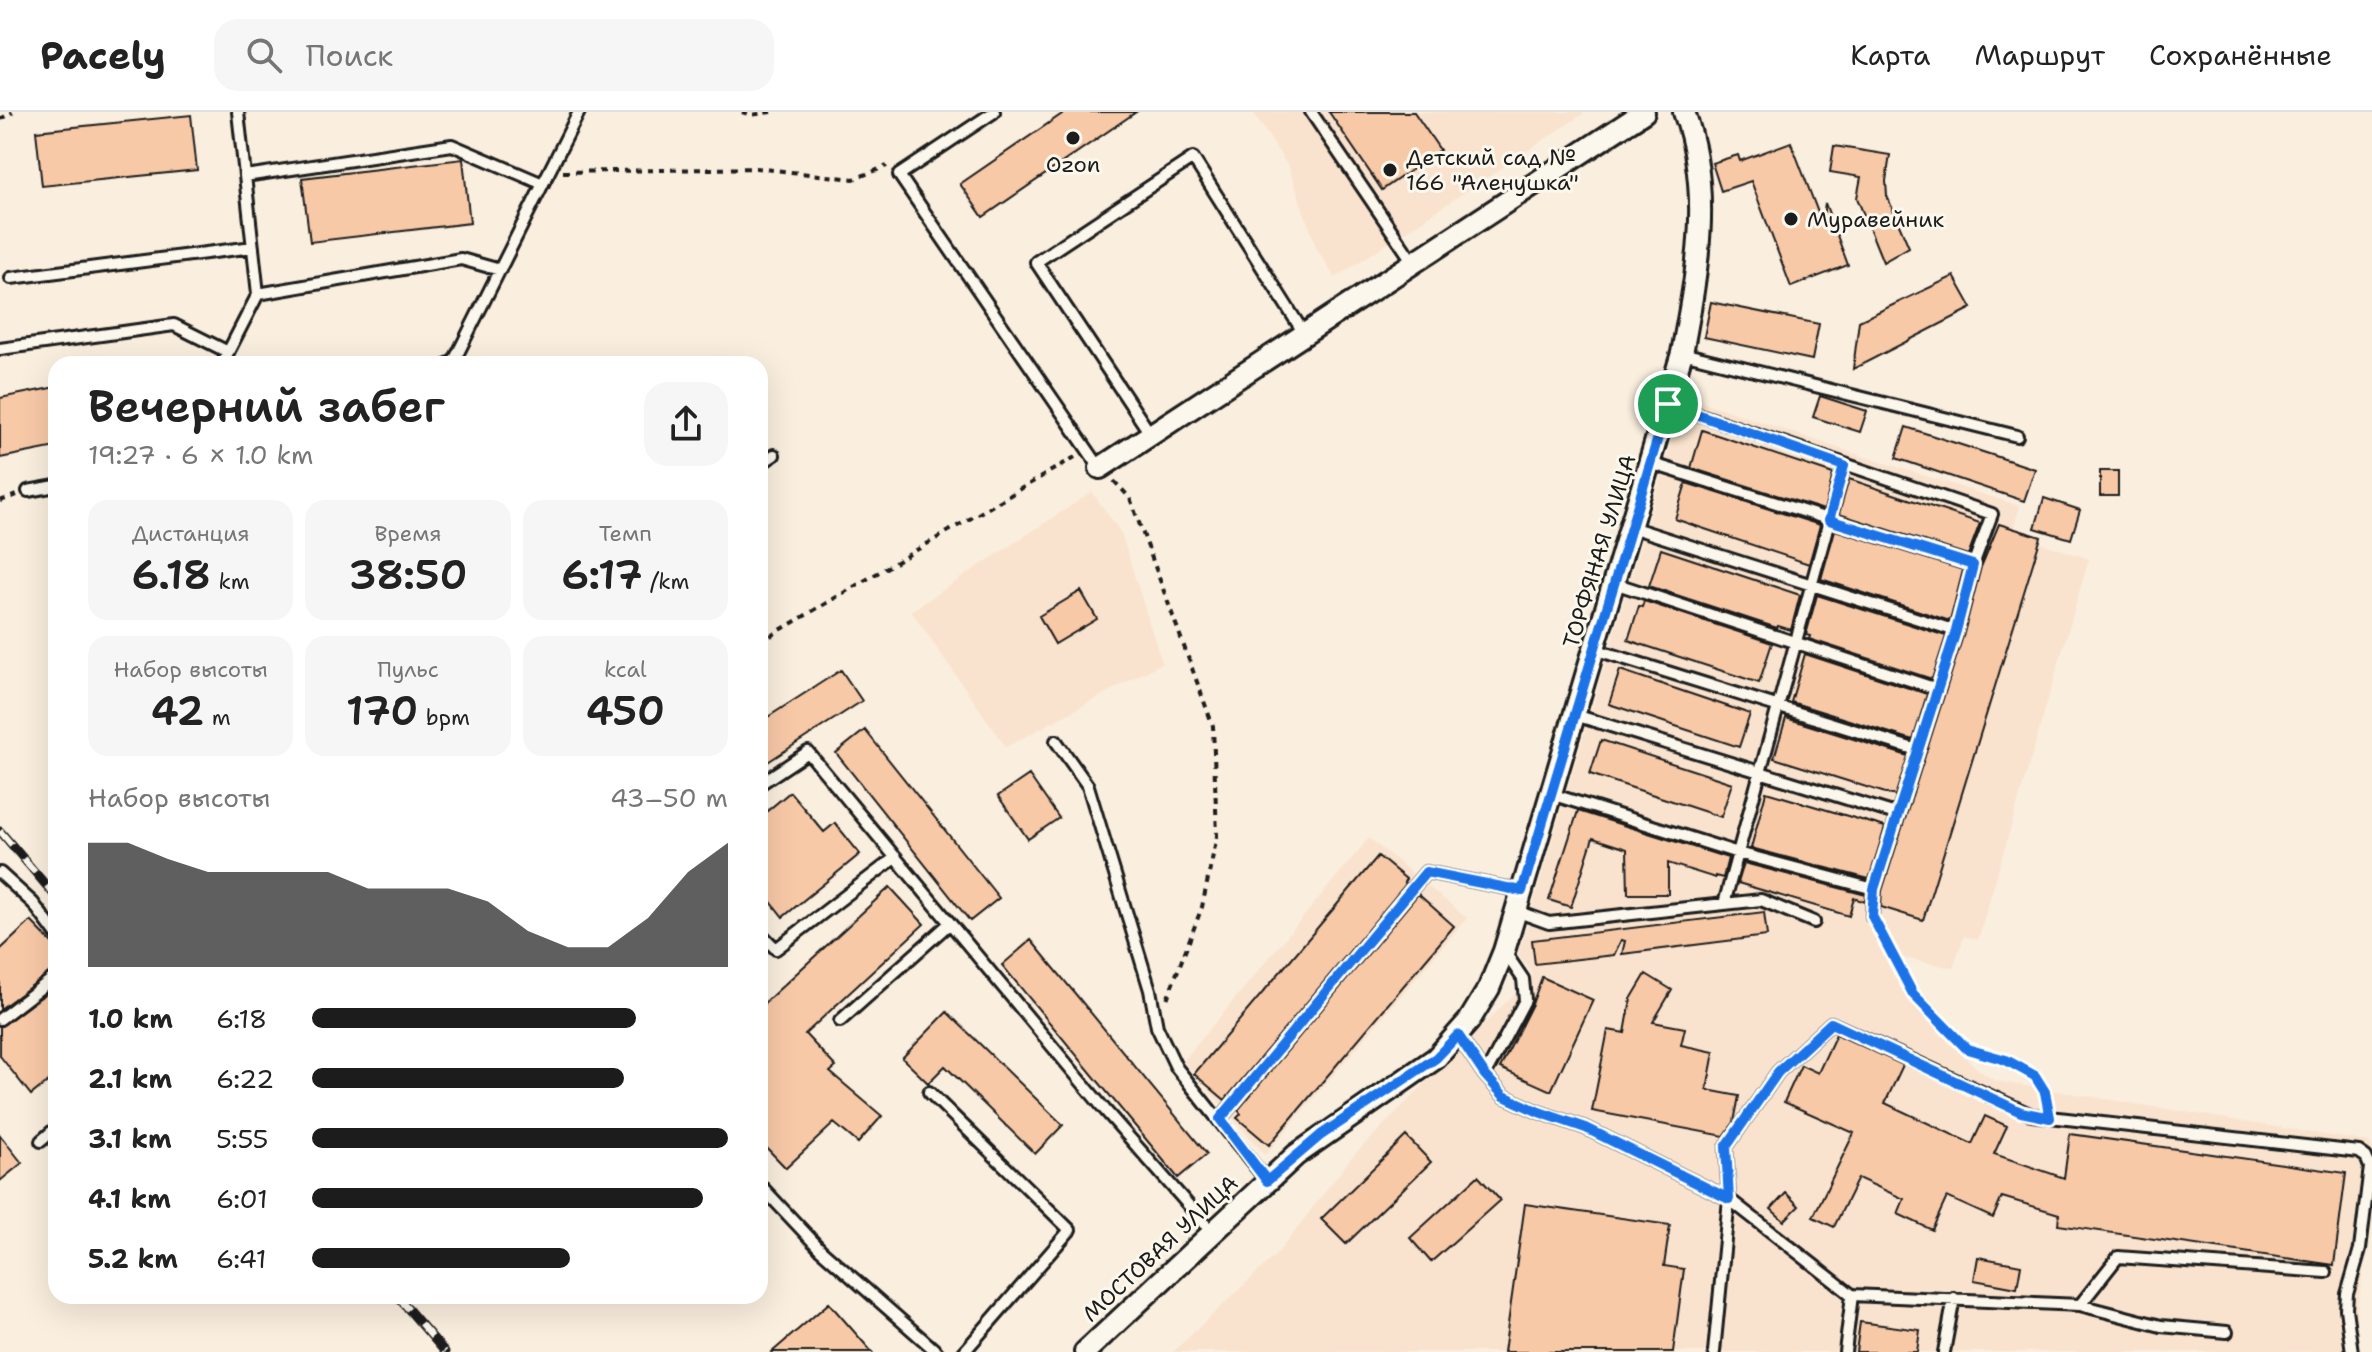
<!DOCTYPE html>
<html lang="ru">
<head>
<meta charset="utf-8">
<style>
	body { margin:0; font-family:"Shantell Sans",sans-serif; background:#f6f6f6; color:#222; height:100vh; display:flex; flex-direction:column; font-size:30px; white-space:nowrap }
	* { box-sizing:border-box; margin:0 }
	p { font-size:26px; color:#767676 }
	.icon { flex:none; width:44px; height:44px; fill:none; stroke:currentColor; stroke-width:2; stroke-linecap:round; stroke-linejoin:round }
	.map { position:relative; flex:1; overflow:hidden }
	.sheet { position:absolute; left:48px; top:244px; width:720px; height:948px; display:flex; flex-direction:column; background:#fff; border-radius:24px; box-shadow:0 8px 32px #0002 }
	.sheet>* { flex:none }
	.pin { position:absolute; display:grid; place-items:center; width:68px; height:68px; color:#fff; margin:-34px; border:4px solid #fff; border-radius:50%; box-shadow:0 2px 8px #0007 }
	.round { display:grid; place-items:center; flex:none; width:84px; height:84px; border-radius:24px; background:#f6f6f6 }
	.overview { display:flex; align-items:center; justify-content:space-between; height:136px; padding:0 40px }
	h1 { font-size:44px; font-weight:600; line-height:60px }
	.metrics { display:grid; grid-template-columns:repeat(3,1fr); gap:12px; height:136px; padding:8px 40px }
	.metrics div { display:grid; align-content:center; border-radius:20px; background:#f6f6f6; text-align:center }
	.metrics b { font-size:40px; font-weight:600 }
	.metrics small { font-size:22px; font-weight:400 }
	.metrics p { font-size:22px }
	.chart { height:224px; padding:16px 40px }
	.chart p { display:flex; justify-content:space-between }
	.chart svg { width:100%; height:144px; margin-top:8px; fill:#1c1c1c; opacity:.7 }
	ul { padding:0 40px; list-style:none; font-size:26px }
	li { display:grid; grid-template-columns:128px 96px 1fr; align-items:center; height:60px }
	li i { height:20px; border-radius:10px; background:#1c1c1c }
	header { display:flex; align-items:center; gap:48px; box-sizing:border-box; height:112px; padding:0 40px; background:#fff; border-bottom:2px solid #e0e0e0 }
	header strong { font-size:38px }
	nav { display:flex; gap:44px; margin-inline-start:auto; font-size:28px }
	.search { width:560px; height:72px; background:#f6f6f6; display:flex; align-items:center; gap:20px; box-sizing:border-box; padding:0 28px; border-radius:24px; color:#767676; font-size:30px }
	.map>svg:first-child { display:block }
	.built { fill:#f9e3ce }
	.building { fill:#f8c9a7; stroke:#1c1c1c; stroke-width:2 }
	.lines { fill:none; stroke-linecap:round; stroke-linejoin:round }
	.service-casing { stroke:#1c1c1c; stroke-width:16 }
	.minor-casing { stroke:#1c1c1c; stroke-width:26 }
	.path { stroke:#1c1c1c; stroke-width:4; stroke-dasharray:6 6; stroke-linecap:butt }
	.service { stroke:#fbf7ec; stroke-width:10 }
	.minor { stroke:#fbf7ec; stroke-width:20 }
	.rail-casing { stroke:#1c1c1c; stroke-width:9 }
	.rail { stroke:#fbf7ec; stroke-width:6; stroke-dasharray:18; stroke-linecap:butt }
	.route-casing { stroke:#fff; stroke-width:16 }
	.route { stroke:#1a73e8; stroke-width:10 }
	.poi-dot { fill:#1c1c1c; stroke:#fbf7ec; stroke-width:3 }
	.labels { text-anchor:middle; stroke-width:6; stroke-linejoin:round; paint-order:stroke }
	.poi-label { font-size:22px; fill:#1c1c1c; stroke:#fbf7ec; text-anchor:start }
	.street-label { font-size:22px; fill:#1c1c1c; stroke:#fbf7ec }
</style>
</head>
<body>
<header>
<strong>Pacely</strong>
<div class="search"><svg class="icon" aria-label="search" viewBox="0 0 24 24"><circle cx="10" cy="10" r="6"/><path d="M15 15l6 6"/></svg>Поиск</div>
<nav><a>Карта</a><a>Маршрут</a><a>Сохранённые</a></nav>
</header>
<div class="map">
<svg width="2372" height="1240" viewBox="0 0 2372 1240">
	<rect width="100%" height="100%" fill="#faeede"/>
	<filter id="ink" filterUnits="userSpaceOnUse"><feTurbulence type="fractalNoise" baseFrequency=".0125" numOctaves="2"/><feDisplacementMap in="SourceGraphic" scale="16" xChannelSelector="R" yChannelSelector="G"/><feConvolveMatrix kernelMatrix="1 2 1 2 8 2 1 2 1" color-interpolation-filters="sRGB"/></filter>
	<g filter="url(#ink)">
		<path class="built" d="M 1253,0 L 1582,0 L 1583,2 L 1335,166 L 1316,135 L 1289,56 Z
			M 1685,284 L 1856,342 L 2020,394 L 2012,421 L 2089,447 L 1978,828 L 1964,824 L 1953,856 L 1894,844 L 1905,878 L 1977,957 L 1995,969 L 2369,1030 L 2372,1034 L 2372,1100 L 2351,1240 L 1173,1240 L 1277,1142 L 1351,1046 L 1533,863 L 1518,843 Z
			M 1092,380 L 1121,421 L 1162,551 L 1006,635 L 911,499 Z
			M 1369,726 L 1467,806 L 1265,1043 L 1183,949 Z"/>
		<path class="building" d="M 1065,0 L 1136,0 L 983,105 L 960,72 Z
			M 1329,0 L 1414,0 L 1440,38 L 1382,78 Z
			M 191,3 L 197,58 L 42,74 L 36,19 Z
			M 1791,30 L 1822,111 L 1825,91 L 1848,153 L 1791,175 L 1751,69 L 1721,79 L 1712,51 L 1738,43 L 1740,49 Z
			M 1834,34 L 1890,43 L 1886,69 L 1887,84 L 1909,135 L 1883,150 L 1857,86 L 1861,65 L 1830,60 Z
			M 463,47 L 470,111 L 310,130 L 302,66 Z
			M 1954,164 L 1972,196 L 1853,257 L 1859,209 Z
			M 1711,190 L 1819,212 L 1812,248 L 1704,225 Z
			M 56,275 L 56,335 L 0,346 L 0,286 Z
			M 1820,284 L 1867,299 L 1860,320 L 1813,305 Z
			M 1906,315 L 2035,357 L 2024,389 L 1896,346 Z
			M 1702,318 L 1833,362 L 1824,398 L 1691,356 Z
			M 2100,359 L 2118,359 L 2118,384 L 2100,384 Z
			M 1849,367 L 1980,411 L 1968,443 L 1839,402 Z
			M 1686,371 L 1820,413 L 1809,452 L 1675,407 Z
			M 2044,386 L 2080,398 L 2071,427 L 2035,416 Z
			M 1999,412 L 2041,425 L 1923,808 L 1881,795 L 1882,779 L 1964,521 L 1981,455 Z
			M 1835,418 L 1963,458 L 1950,509 L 1821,467 Z
			M 1661,437 L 1800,483 L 1791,518 L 1778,514 L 1777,516 L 1649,474 Z
			M 1081,479 L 1097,507 L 1055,532 L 1039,504 Z
			M 1817,483 L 1946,524 L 1932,567 L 1809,527 L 1810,524 L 1806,523 Z
			M 1644,489 L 1772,531 L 1759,571 L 1628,528 L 1639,494 L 1642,495 Z
			M 1805,542 L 1927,582 L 1913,628 L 1791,590 Z
			M 841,558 L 862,589 L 760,655 L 760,610 Z
			M 1620,558 L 1750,602 L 1739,635 L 1609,592 Z
			M 1786,606 L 1908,644 L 1895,684 L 1774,646 Z
			M 865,618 L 999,786 L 970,809 L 836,641 Z
			M 1601,628 L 1732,671 L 1721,705 L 1590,662 Z
			M 1029,663 L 1059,706 L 1028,727 L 998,684 Z
			M 790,680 L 824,720 L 835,711 L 860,742 L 783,805 L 760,776 L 760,705 Z
			M 1766,680 L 1885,715 L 1869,767 L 1751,736 Z
			M 1578,699 L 1728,746 L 1723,766 L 1715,764 L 1715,766 L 1668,751 L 1668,782 L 1628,782 L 1627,737 L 1593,726 L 1571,795 L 1549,788 Z
			M 1378,744 L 1406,767 L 1404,770 L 1406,772 L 1225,988 L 1194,962 Z
			M 1744,751 L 1866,783 L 1865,790 L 1854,786 L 1849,804 L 1738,771 Z
			M 890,775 L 924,812 L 805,922 L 836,955 L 830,960 L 882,1004 L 858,1031 L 834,1011 L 786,1056 L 760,1029 L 760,895 Z
			M 1418,782 L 1454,814 L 1269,1033 L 1237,1006 L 1241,1002 L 1238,998 Z
			M 1764,800 L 1767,824 L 1622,842 L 1625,829 L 1621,828 L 1614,843 L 1535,852 L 1532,828 Z
			M 31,809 L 56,835 L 56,856 L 0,897 L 0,838 Z
			M 1031,828 L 1207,1042 L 1178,1066 L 1002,853 Z
			M 1646,862 L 1672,878 L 1653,910 L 1685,916 L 1681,933 L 1714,940 L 1707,978 L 1739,984 L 1734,1010 L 1724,1024 L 1592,999 L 1608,918 L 1625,921 L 1631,887 Z
			M 1542,865 L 1593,888 L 1551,979 L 1500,956 L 1532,892 Z
			M 56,874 L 56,963 L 31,983 L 0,944 L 0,915 Z
			M 947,900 L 1063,1013 L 1035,1042 L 945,954 L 928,971 L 902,946 Z
			M 1836,922 L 1903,953 L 1885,991 L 1972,1032 L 1985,1004 L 2007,1014 L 1994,1042 L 2064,1066 L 2070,1022 L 2346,1061 L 2334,1153 L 2058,1113 L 2059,1102 L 2002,1085 L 1993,1106 L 1947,1085 L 1932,1118 L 1898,1102 L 1904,1087 L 1858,1066 L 1834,1115 L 1813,1105 L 1854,1021 L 1784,990 L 1801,953 L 1818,961 Z
			M 0,1023 L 22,1051 L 0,1069 Z
			M 1406,1024 L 1431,1050 L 1346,1132 L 1321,1107 Z
			M 1478,1064 L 1500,1088 L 1431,1150 L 1410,1126 Z
			M 1786,1081 L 1799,1094 L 1784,1109 L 1771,1097 Z
			M 1525,1092 L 1670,1113 L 1664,1154 L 1684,1157 L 1673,1240 L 1504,1240 Z
			M 1978,1145 L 2021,1153 L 2017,1176 L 1974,1168 Z
			M 829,1191 L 872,1240 L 772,1240 Z
			M 1860,1210 L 1920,1218 L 1917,1240 L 1856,1240 Z"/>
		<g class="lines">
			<g class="service-casing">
				<path id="service" d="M 994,0 L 899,63 L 1100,356
					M 1311,0 L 1413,150
					M 245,64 L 452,33 L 543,72
					M 11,166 L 253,135
					M 258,182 L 461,147 L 500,158
					M 0,237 L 174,213 L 228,240
					M 1682,241 L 2017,324
					M 222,252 L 258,182 L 238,0
					M 448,252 L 454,249 L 579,0
					M 1668,292 L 1992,402 L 1973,453 L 1956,519 L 1874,777 L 1872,804
					M 1151,323 L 1036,150 L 1193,46 L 1305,223
					M 1650,351 L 1973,453
					M 760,352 L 774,343
					M 28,379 L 56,374
					M 1631,415 L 1956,519
					M 1614,471 L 1937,577
					M 1594,537 L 1917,638
					M 1575,603 L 1899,703
					M 1056,629 L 1088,674 L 1150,878 L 1157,915 L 1176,955 L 1267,1069
					M 760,672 L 808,640 L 1105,998 L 1212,1120
					M 1551,682 L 1738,741 L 1874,777
					M 0,761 L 33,791 L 56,822
					M 1724,792 L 1844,354
					M 1516,799 L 1549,811 L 1761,788 L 1814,810
					M 760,821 L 776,837 L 896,745
					M 0,907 L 56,864
					M 840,909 L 950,811
					M 1458,923 L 1485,963 L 1504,984 L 1539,1000 L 1586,1016 L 1729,1087 L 1714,1240
					M 1485,963 L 1525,888 L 1523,867 L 1504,839
					M 929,980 L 1070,1118 L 964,1240
					M 1220,1007 L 1426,760 L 1522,779
					M 41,1029 L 56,1016
					M 760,1073 L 821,1138 L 937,1240
					M 1852,1183 L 2080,1193 L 2161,1214 L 2227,1220
					M 2080,1193 L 2118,1145 L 2326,1160
					M 1845,1240 L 1852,1183 L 1729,1087 L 1726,1035 L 1778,960 L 1831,911 L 2032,1003 L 2359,1040 L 2366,1045 L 2370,1055 L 2360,1137 L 2347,1182 L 2346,1197 L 2352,1240
					M 1944,1240 L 1954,1186"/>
			</g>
			<g class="minor-casing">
				<path id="minor" d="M 1100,356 L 1644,0
					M 1085,1240 L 1296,1043 L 1436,946 L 1469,909 L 1489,876 L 1504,839 L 1682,241 C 1697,161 1713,79 1684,0"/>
			</g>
			<path class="path" d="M 742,0 L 751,3 L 771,0
				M 0,7 L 13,0
				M 563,60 L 756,56 L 854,67 L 887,54
				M 1114,369 L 1130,386 L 1213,614 L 1217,724 L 1202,795 L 1167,887
				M 0,389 L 17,383
				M 760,530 L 1075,345
				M 1879,816 L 1913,882 L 1967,937 L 2006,948 L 2024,956 L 2035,964 L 2045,980 L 2047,991"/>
			<use href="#service" class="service"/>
			<use href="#minor" class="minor"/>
			<g class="rail-casing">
				<path id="rail" d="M 0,719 L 56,785
					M 397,1184 L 445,1240"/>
			</g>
			<use href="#rail" class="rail"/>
		</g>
	</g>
	<g class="lines" filter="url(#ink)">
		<g class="route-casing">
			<path id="route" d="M 1668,292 L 1844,354 L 1829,408 L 1973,453 L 1956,519 L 1874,777 L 1872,804 L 1913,882 L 1967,937 L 2006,948 L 2035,964 L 2045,980 L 2050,1006 L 2021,1000 L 1831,911 L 1778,960 L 1726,1035 L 1729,1087 L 1586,1016 L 1539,1000 L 1504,984 L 1485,963 L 1458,923 L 1436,946 L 1321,1023 L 1267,1069 L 1220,1007 L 1426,760 L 1522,779 Z"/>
		</g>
		<use href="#route" class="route"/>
	</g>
	<g class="poi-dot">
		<circle cx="1073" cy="26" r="8"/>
		<circle cx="1390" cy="58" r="8"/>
		<circle cx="1791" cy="107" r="8"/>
	</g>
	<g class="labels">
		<g class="poi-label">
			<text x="1406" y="53">Детский сад №<tspan x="1406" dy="25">166 "Аленушка"</tspan></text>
			<text x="1073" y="60" text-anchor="middle">Ozon</text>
			<text x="1807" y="115">Муравейник</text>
		</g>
		<g class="street-label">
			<text transform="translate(1599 439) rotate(-73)" y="8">ТОРФЯНАЯ УЛИЦА</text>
			<text transform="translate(1160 1136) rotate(-43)" y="8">МОСТОВАЯ УЛИЦА</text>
		</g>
	</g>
</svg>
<div class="pin" style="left:1668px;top:292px;background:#1e9e55"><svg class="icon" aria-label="arrive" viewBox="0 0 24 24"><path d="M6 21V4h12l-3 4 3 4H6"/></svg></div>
<section class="sheet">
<div class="overview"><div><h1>Вечерний забег</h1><p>19:27 · 6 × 1.0 km</p></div><a class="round"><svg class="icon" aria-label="share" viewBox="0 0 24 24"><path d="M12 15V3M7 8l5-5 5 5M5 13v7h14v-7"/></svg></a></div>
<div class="metrics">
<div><p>Дистанция</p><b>6.18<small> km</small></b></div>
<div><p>Время</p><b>38:50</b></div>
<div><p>Темп</p><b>6:17<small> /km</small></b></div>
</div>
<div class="metrics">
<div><p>Набор высоты</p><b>42<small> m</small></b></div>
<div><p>Пульс</p><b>170<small> bpm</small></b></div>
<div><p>kcal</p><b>450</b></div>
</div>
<div class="chart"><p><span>Набор высоты</span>43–50 m</p>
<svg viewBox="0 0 160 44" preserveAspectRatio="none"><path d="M0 44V6L10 6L20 11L30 15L40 15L50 15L60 15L70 20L80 20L90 20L100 24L110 33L120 38L130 38L140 29L150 15L160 6V44z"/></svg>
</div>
<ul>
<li><b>1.0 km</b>6:18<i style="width:78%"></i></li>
<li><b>2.1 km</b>6:22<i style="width:75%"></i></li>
<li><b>3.1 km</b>5:55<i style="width:100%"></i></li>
<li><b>4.1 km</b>6:01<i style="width:94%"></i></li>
<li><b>5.2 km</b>6:41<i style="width:62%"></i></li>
</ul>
</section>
</div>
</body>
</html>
